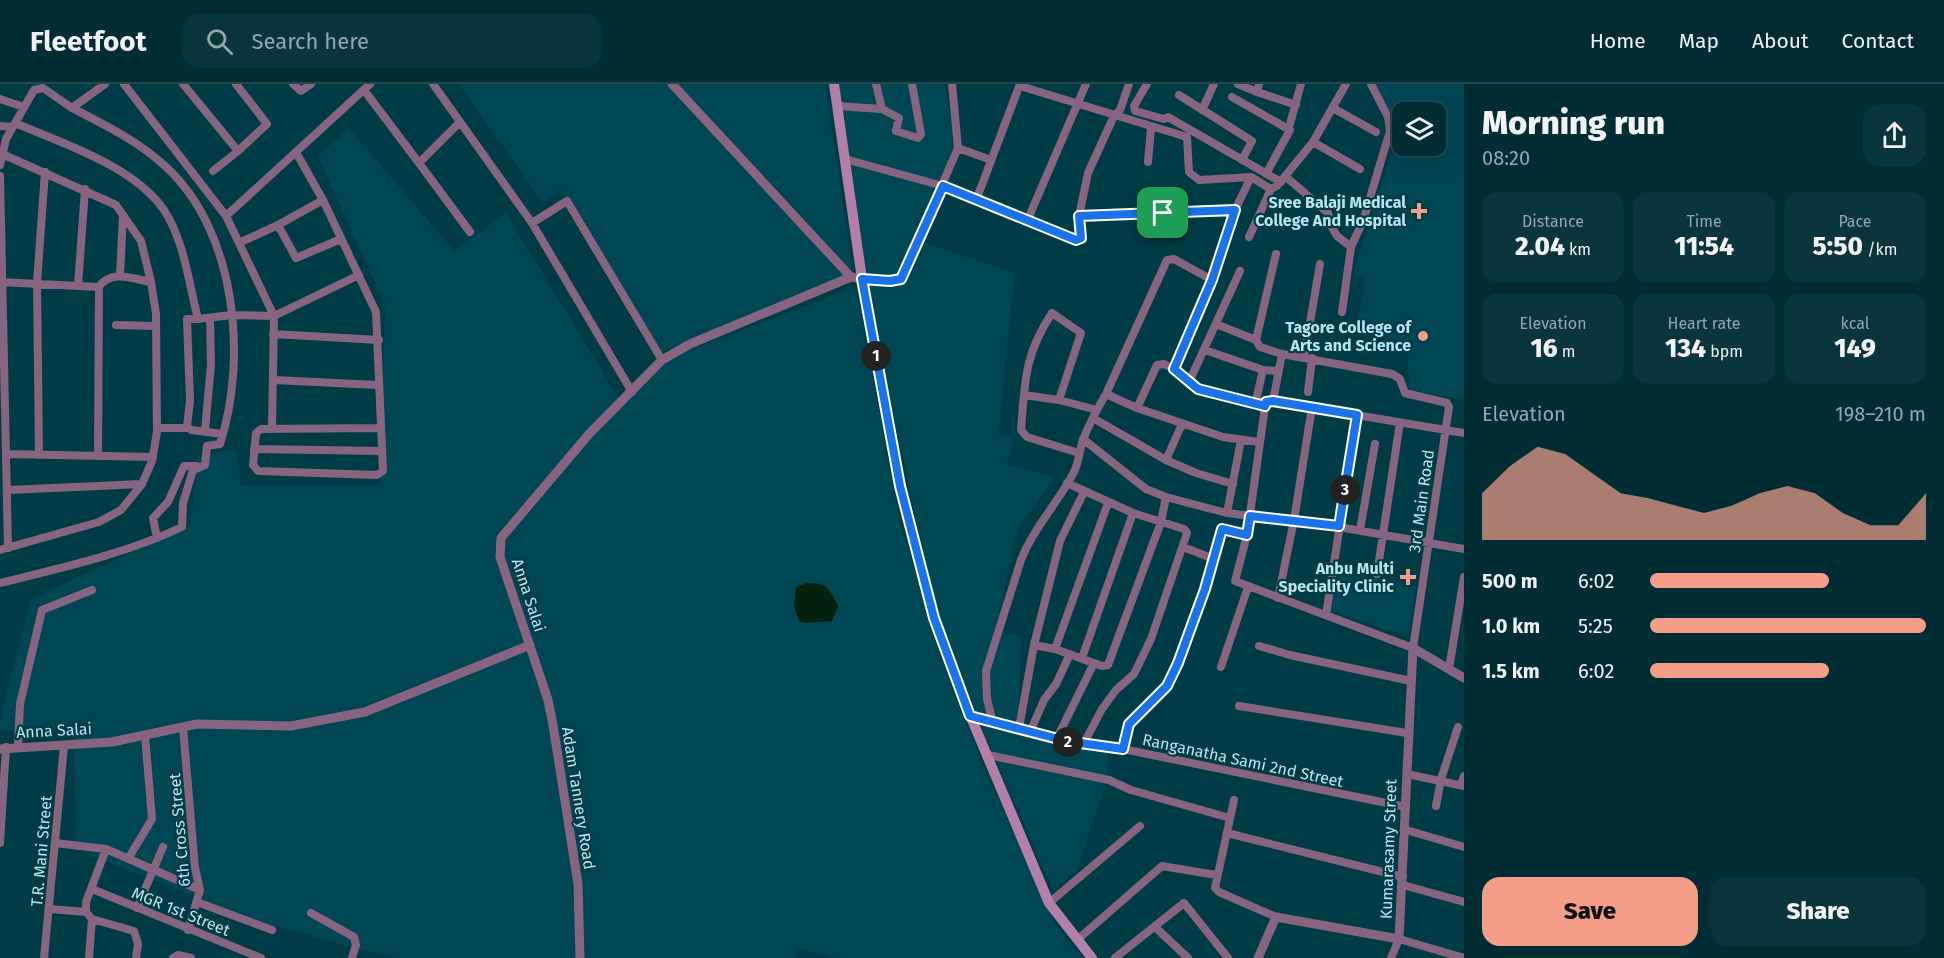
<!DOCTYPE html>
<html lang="en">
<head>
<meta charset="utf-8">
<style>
	body { margin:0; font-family:"Fira Sans",sans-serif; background:#0a353c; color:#f1f3f6; height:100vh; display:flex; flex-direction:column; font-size:22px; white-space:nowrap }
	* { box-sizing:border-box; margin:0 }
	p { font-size:20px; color:#95a8ac }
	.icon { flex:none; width:33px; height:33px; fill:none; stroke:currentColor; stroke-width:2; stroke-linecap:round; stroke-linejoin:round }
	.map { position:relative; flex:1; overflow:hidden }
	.panel { display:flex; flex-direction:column; background:#002d34; width:480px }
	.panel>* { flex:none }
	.controls { position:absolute; left:1392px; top:18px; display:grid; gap:12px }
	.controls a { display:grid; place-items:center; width:54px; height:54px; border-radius:12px; background:#002d34; box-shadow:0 6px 24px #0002,0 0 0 2px #22494f; font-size:30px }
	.pin { position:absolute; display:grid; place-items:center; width:51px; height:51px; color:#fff; margin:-26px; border-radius:12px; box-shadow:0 3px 9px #0006 }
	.km { position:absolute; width:30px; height:30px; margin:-15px; border-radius:50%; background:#222; color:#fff; font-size:16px; line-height:30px; text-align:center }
	.round { display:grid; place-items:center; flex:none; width:63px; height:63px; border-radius:18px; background:#0a353c }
	.overview { display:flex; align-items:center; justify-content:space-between; height:102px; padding:0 18px }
	h1 { font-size:33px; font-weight:800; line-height:45px }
	.stats { display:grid; grid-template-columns:repeat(3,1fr); gap:9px; height:102px; padding:6px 18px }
	.stats div { display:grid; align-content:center; border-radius:15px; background:#0a353c; text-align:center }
	.stats b { font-size:26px; font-weight:800 }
	.stats small { font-size:16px; font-weight:400 }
	.stats p { font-size:16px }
	.chart { height:168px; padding:12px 18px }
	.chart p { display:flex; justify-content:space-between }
	.chart svg { width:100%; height:108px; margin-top:6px; fill:#f49e8a; opacity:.7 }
	.button { display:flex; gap:12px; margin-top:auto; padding:12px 18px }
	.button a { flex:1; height:69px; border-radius:18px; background:#f49e8a; color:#111; font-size:24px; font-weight:800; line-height:69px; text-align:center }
	.button a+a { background:#0a353c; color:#f1f3f6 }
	ul { padding:0 18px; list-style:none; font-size:20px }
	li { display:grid; grid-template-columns:96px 72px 1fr; align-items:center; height:45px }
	li i { height:15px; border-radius:8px; background:#f49e8a }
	header { display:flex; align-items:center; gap:36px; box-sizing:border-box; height:84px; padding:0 30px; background:#002d34; border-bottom:2px solid #22494f }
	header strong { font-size:28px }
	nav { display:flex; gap:33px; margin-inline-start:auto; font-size:21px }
	.search { width:420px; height:54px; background:#0a353c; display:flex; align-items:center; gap:15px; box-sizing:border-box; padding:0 21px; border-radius:18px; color:#95a8ac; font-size:22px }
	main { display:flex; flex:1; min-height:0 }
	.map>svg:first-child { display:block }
	.built { fill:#004753; fill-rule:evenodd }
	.water { fill:#03210f }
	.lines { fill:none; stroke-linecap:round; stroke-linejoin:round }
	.minor { stroke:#876580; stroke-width:8 }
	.tertiary { stroke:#876580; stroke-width:9 }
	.secondary { stroke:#b480aa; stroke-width:10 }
	.route-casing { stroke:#fff; stroke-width:12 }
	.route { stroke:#1a73e8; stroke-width:8 }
	.poi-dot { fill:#f49e8a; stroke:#003c46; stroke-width:2 }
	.labels { text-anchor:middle; stroke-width:4.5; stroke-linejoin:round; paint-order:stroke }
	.poi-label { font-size:16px; font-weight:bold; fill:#b8e4ef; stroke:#003c46; text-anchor:end }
	.street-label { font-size:16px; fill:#b8e4ef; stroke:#003c46 }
</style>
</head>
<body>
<header>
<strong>Fleetfoot</strong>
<div class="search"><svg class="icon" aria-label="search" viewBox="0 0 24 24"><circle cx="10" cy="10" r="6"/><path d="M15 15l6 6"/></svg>Search here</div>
<nav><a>Home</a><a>Map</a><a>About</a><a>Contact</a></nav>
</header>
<main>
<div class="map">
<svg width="1464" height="874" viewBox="0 0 1464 874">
	<rect width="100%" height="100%" fill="#003c46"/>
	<path class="built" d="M 459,0 L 666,0 L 844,192 L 662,268 L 560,107 L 543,119 Z
		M 678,0 L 825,0 L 853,187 Z
		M 837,0 L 944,0 L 956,61 L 917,156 L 1015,189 L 998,350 L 1014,353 L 1007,380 L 1055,394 L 1018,444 L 996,545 L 1021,553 L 1018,645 L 1109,668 L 1107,695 L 1077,786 L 1053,806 L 985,651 L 939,531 L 913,422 L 863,185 Z
		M 1375,0 L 1464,0 L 1464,316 L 1409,305 L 1407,259 L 1356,245 L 1365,194 L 1353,190 L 1399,46 ZM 1402,28 L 1436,28 L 1436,62 L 1402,62 Z
		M 349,44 L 454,167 L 506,129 L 621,318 L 668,278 L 687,267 L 856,203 L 899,435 L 956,616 L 991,700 L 1056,842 L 1083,874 L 833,874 L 797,864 L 796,874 L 395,874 L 266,840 L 77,766 L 73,648 L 0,647 L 0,635 L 31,515 L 190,441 L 198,371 L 236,366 L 241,401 L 380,401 L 385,221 L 318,72 Z
		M 1334,487 L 1416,501 L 1408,553 L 1329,526 Z"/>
	<path class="water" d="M 807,499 C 829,499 828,503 838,522 L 832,537 L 805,539 L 799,537 L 794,522 L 796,503 Z"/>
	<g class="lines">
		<path class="minor" d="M 124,0 L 226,132 L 274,232 L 272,344
			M 183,0 L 238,67 L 267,40 L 236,0
			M 293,0 L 301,7 L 311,0
			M 433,0 L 532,139 L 632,308
			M 876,0 L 882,25 L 899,34 L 896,47 L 918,54 L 921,50 L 912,0
			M 952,0 L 958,64 L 991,76
			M 1129,0 L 1120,26 L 1113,34 L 1088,89 L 1079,132 L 1235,126
			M 1147,0 L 1134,22 L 1135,27 L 1164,35 L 1168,33 L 1281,98
			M 1238,0 L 1257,8 L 1259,0
			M 1020,2 L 1187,53 L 1189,88 L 1199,96 L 1251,93
			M 364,6 L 419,79 L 460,38
			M 1257,8 L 1296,21
			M 1179,11 L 1252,57 L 1242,76
			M 1232,13 L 1290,46 L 1266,90
			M 0,15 L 24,23
			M 837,22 L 882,25
			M 1333,24 L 1376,48
			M 1202,26 L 1214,0
			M 15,39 C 62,59 134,82 164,126 C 184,156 189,200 198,235 L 232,231 L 274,232 L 359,191
			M 1290,40 L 1301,0
			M 0,42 L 13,43
			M 1313,58 L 1360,85
			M 0,69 L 116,121 L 141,157 L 151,198
			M 297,70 L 323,116 L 376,228 L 383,387 L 377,391 L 258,387 L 253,381 L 256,349 L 261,345 L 380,344
			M 845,75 L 943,102 L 1076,156 L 1081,154 L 1079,132
			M 1148,78 L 1151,44
			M 419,79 L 470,148
			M 0,81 L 6,55 L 34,6 L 43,4 L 72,24 L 105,0
			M 213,87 L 238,67
			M 0,92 L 8,464
			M 1285,92 L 1328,129 L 1330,140 L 1337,152 L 1351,163 L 1342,228
			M 977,114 L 1020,0
			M 226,132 L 370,0
			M 1028,135 L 1086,0
			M 532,139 L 567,117 L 662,276
			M 278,141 L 296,174 L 341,155
			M 1249,153 L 1271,105
			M 241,158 L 278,141 L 323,116
			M 1351,163 L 1363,137 L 1390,47 L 1388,33 L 1371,0
			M 120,192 L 123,131
			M 862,195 L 890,197 L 901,195 L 958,64
			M 0,198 L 99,203 C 111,185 133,195 151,198 L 156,230 L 157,348 L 152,377 L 142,400 L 121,426 L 99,438 L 0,466
			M 78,202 L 85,105
			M 198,235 L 187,235 L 190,317 L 187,342 L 191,346 L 223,350
			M 1216,240 L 1256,256 L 1260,263 L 1282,270 L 1392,290 L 1400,295 L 1405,309 L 1447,319 L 1449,323 L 1413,564 L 1235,497 L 1247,451 L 1265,323
			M 116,241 L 156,242
			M 273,250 L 379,256
			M 1256,256 L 1276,170
			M 1205,266 L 1263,286 L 1278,287
			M 1304,274 L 1320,180
			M 1174,285 L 1198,305 L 1265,323 L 1266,318 L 1273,317 L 1464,349
			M 274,296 L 378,301
			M 1189,298 L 1240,187
			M 1308,308 L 1312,274
			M 1106,310 L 1167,176 L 1174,175 L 1212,196
			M 1024,311 L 1059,316 L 1097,326
			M 1059,316 L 1081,249 L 1052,229 C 1024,271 1025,298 1021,346 L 1027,353 L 1079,369
			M 1273,317 L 1282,270
			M 1255,321 L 1263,286
			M 1137,324 L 1223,353 L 1259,358
			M 1093,334 L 1166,376 L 1196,389 L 1233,400
			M 157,344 L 187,344
			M 205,347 L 211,280 L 210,234
			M 1083,355 L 1146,405 L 1166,413 L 1227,429 L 1339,443 L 1464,465
			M 254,365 L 382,367
			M 7,370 L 153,373
			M 39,371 L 37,199 L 45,88
			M 98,372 L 99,203
			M 1166,376 L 1182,340
			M 1067,399 L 1133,429 L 1184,445 L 1187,449 L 1151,555 L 1134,590 L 1116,606 L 1102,625 L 1083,661
			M 8,406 L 142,400
			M 1227,429 L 1241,356
			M 1360,446 L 1375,360
			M 157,454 L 153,434 L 168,418 L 184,382 L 196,382
			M 1183,463 L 1214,475
			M 1377,490 L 1400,338
			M 0,499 C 61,484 125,470 182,443 L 183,419 L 193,386 L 205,381 L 207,362 L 220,360 C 248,274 236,146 165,82 C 138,57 105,41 72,24
			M 1278,514 L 1294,436 L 1312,323
			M 1326,531 L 1357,331
			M 1034,561 L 1055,565 L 1102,582 L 1108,581 L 1161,438 L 1166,413
			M 1259,562 L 1290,571 L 1411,597
			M 1055,565 L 1108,419
			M 1082,574 L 1133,429
			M 1221,583 L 1248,503
			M 1449,585 L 1464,493
			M 1239,622 L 1407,649
			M 970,631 L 1066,657 L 1123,665 L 1406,723
			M 992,635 L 987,615 L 986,587 L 1021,476 C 1034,443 1058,419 1074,388 C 1079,378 1079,367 1083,356 C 1089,340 1097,325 1106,310 L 1137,324 L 1157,281 L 1164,280 L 1174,285 L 1212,196 L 1235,126 L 1251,93 L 1271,105 L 1277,102 L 1313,58 L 1346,0
			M 183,643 L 195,784 L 200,806 L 188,846
			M 1019,644 L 1034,561 L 1060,457 L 1084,408
			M 1031,646 L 1044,616 L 1056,600 L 1070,570
			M 1057,654 L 1094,579
			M 18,663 L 20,620 L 42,526 L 92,506
			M 1123,665 L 1129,640 L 1167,602 L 1178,579 L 1205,505 L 1222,445 L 1247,451
			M 988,671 L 1109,696 L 1131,706 L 1230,734
			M 1407,690 L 1464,702
			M 1461,701 L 1464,692
			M 1234,716 L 1215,804 L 1219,808 L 1276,833
			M 1436,722 L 1441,695 L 1458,643
			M 1406,746 L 1464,763
			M 1227,749 L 1403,793
			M 0,759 L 6,663
			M 55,759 L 106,765 L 200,806
			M 106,765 L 86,818 L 86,828 L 92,835 L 134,847 L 138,860 L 136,874
			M 128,775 L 152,735 L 145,651
			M 1403,801 L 1464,818
			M 92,805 L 261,874
			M 197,818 L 272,846
			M 1049,819 L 1140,742
			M 137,824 L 163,763
			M 50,825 L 86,828
			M 311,829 L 354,853 L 356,861 L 352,874
			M 1155,843 L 1188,874
			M 1077,856 L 1162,782 L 1216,791
			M 44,874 L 64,662
			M 89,874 L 92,835
			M 173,874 L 178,871 L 191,874
			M 1115,874 L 1184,819 L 1228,874
			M 1391,874 L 1399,855 L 1464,874"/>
		<path class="tertiary" d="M 672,0 L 851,193
			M 0,665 L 112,658 L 197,640 L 291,642 L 365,628 L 530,561
			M 580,874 L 578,800 L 553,641 L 548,616 L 500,473 L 501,454 L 589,350 L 662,276 L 690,260 L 851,193 L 862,195
			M 1258,874 L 1276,833 L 1399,855 L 1413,564 L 1464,594"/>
		<path class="secondary" d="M 834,0 L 862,195 L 900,402 L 934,534 L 970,631 L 1049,819 L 1092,874"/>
	</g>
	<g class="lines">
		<g class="route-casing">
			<path id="route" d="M 943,102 L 1076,156 L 1081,154 L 1079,132 L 1235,126 L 1212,196 L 1174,285 L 1198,305 L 1265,322 L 1266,318 L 1273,317 L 1357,331 L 1339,442 L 1250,432 L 1247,451 L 1222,445 L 1205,505 L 1178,579 L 1167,602 L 1129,640 L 1123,665 L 1066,657 L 970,632 L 934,534 L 900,402 L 862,195 L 890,197 L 901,195 Z"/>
		</g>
		<use href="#route" class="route"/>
	</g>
	<g class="poi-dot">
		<path d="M1416 118h6v6h6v6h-6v6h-6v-6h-6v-6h6z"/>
		<circle cx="1423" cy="252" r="6"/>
		<path d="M1405 484h6v6h6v6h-6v6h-6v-6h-6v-6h6z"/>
	</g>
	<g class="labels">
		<g class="poi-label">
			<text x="1406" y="124">Sree Balaji Medical<tspan x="1406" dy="18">College And Hospital</tspan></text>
			<text x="1411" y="249">Tagore College of<tspan x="1411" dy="18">Arts and Science</tspan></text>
			<text x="1394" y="490">Anbu Multi<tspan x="1394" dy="18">Speciality Clinic</tspan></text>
		</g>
		<g class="street-label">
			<text transform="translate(1421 417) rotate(-82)" y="6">3rd Main Road</text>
			<text transform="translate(529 511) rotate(72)" y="6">Anna Salai</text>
			<text transform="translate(54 646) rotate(-3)" y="6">Anna Salai</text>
			<text transform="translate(1243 676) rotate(12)" y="6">Ranganatha Sami 2nd Street</text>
			<text transform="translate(579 714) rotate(81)" y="6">Adam Tannery Road</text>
			<text transform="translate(179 746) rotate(-95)" y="6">6th Cross Street</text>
			<text transform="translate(1388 765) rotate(-88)" y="6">Kumarasamy Street</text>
			<text transform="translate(41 767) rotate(-85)" y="6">T.R. Mani Street</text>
			<text transform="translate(181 827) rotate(22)" y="6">MGR 1st Street</text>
		</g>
	</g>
</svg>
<div class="controls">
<a><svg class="icon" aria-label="layers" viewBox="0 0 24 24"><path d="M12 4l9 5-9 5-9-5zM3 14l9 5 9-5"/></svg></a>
</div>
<div class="pin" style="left:1163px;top:129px;background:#1e9e55"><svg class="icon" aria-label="arrive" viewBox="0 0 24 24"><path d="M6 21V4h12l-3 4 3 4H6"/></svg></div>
<b class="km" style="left:876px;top:272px">1</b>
<b class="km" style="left:1068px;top:658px">2</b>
<b class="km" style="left:1345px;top:406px">3</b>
</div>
<section class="panel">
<div class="overview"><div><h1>Morning run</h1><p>08:20</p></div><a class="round"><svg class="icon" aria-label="share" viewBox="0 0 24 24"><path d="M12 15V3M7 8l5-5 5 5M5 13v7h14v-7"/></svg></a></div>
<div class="stats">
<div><p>Distance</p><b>2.04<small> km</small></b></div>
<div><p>Time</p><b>11:54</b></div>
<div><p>Pace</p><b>5:50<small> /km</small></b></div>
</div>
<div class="stats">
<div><p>Elevation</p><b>16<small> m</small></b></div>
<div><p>Heart rate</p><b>134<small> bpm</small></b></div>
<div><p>kcal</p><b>149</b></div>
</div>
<div class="chart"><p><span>Elevation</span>198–210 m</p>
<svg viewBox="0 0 160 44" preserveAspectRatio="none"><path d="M0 44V25L10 14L20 6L30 9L40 17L50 25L60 27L70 30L80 33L90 30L100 25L110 22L120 25L130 33L140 38L150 38L160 25V44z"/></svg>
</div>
<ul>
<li><b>500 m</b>6:02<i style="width:65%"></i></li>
<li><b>1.0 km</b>5:25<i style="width:100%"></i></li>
<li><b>1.5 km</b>6:02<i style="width:65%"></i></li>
</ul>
<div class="button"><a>Save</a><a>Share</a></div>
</section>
</main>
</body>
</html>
